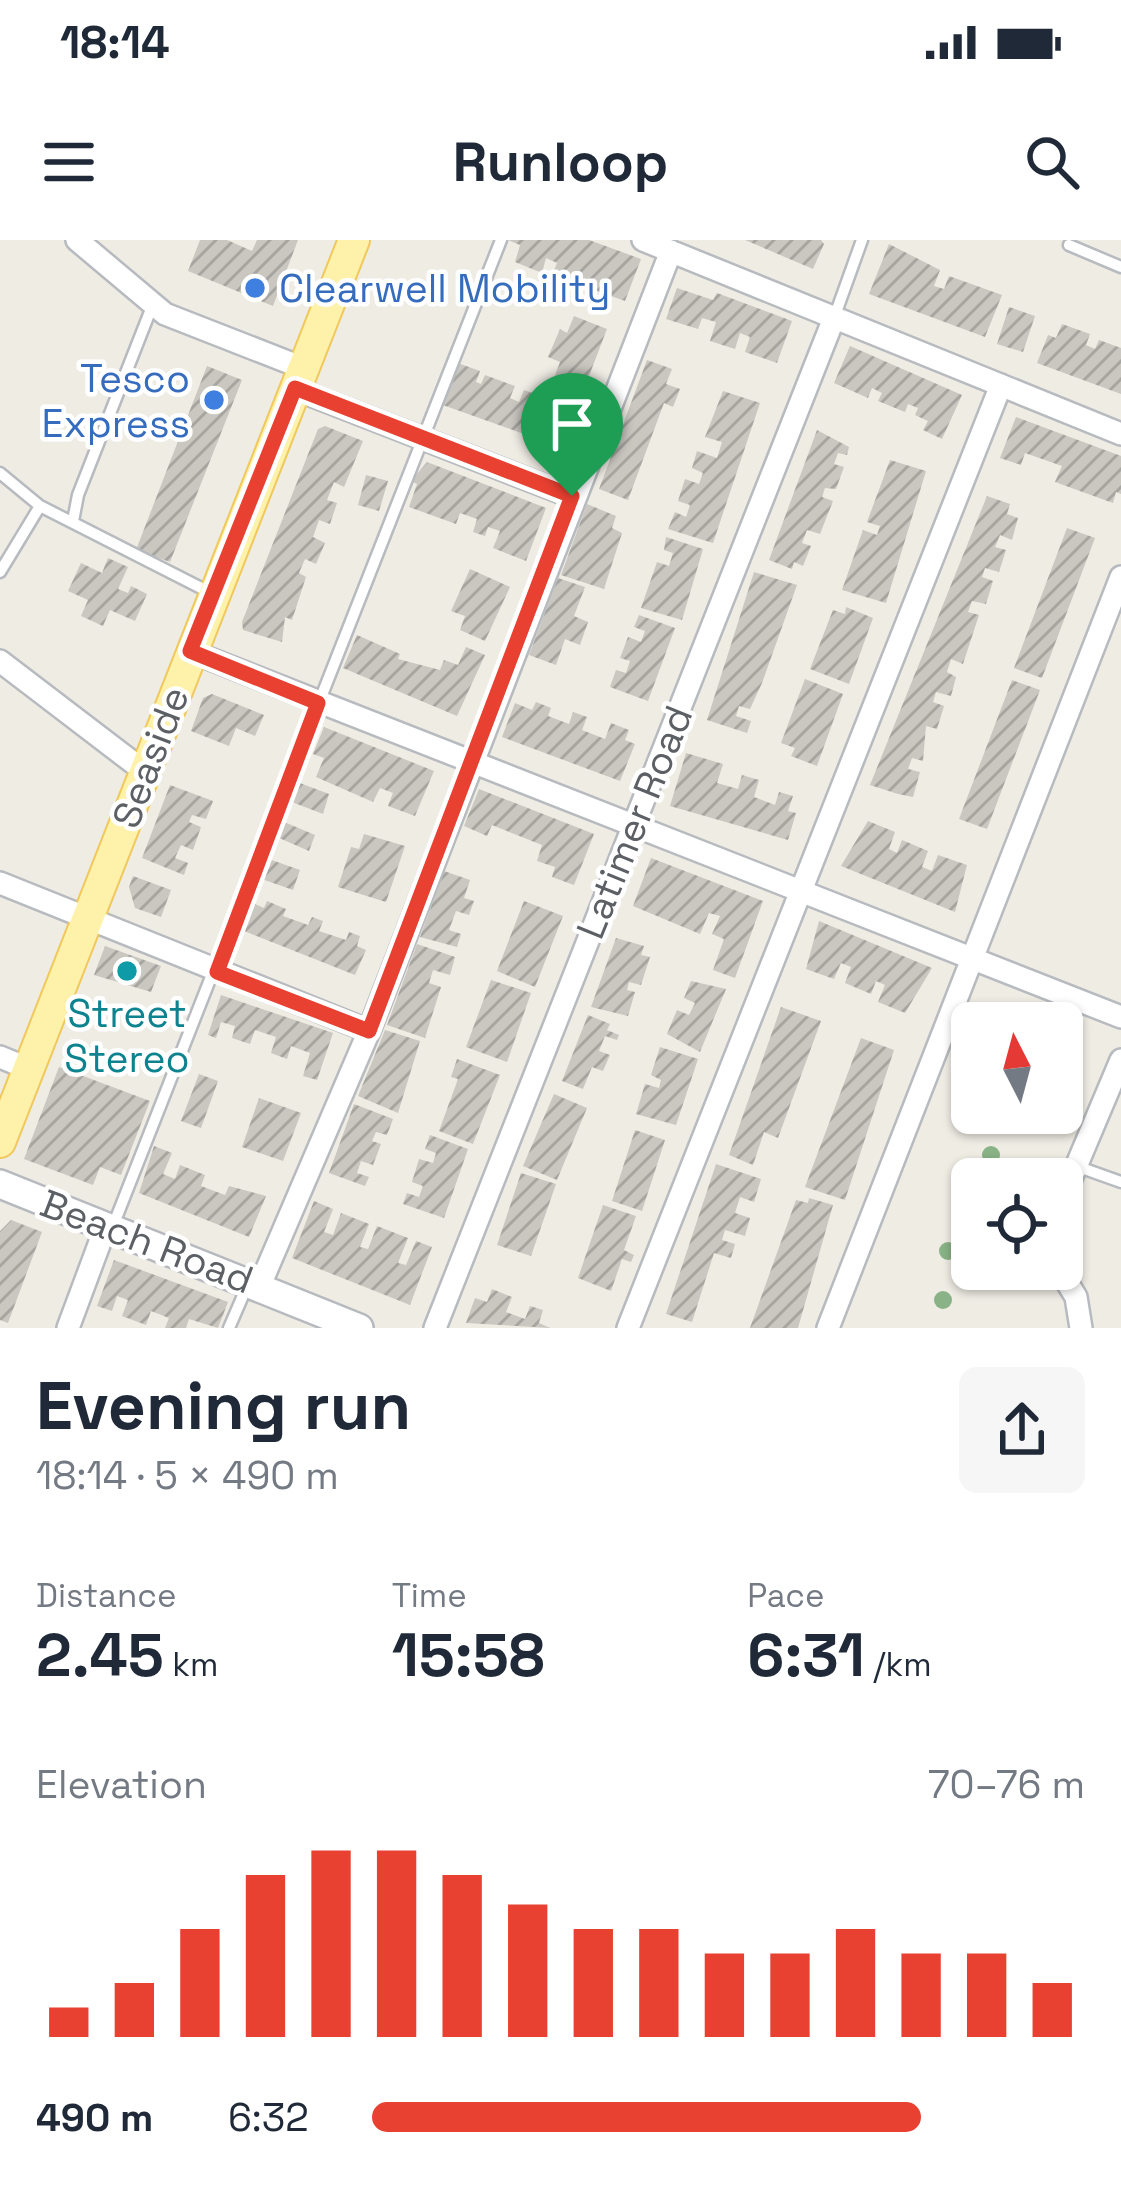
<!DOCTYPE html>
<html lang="en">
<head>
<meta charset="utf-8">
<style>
	body { margin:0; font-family:"Space Grotesk",sans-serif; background:#f6f6f7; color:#1f2937; height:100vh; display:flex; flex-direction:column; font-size:45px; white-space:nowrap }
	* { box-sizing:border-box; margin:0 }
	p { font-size:39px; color:#747a83 }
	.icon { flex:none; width:66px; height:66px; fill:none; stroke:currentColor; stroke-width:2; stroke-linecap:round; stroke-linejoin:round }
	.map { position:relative; height:1088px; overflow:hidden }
	.panel { display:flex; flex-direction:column; background:#fff; flex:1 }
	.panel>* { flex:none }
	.needle { width:78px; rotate:354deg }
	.controls { position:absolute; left:951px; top:762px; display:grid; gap:24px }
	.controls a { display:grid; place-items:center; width:132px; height:132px; border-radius:18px; background:#fff; box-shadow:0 3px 9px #0004; font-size:60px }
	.pin { position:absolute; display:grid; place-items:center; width:102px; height:102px; color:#fff; margin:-123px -51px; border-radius:50% 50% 50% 0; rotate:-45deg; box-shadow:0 0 12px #0007 }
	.pin .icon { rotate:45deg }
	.round { display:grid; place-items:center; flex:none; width:126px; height:126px; border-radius:18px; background:#f6f6f7 }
	.overview { display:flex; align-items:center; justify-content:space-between; height:204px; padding:0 36px }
	h1 { font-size:66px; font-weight:700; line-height:90px }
	.stats { display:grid; grid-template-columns:repeat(3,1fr); gap:18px; height:204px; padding:12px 36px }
	.stats div { display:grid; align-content:center }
	.stats b { font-size:60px; font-weight:700 }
	.stats small { font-size:33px; font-weight:400 }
	.stats p { font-size:33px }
	.chart { height:336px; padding:24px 36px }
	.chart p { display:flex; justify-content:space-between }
	.chart svg { width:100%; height:216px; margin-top:12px; stroke:#e84031; stroke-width:6 }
	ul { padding:0 36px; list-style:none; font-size:39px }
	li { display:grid; grid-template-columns:192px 144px 1fr; align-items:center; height:90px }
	li i { height:30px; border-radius:15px; background:#e84031 }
	.status { display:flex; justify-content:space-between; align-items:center; height:84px; padding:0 60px; background:#fff; direction:ltr }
	.status svg { height:33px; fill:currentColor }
	header { display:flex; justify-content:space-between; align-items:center; height:156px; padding:0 36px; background:#fff; font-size:54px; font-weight:700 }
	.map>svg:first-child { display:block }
	.building { fill:url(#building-hatch) }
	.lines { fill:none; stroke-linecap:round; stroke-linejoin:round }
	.lane-casing { stroke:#b7babe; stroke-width:15 }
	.street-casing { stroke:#b7babe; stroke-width:26 }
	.secondary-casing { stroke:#b6b9be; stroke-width:32 }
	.primary-casing { stroke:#f0c85c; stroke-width:34 }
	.lane { stroke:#fff; stroke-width:10 }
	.street { stroke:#fff; stroke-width:21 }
	.secondary { stroke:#fff; stroke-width:27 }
	.primary { stroke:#fef1aa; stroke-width:30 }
	.tree { fill:#89b286 }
	.route-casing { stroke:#fff; stroke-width:24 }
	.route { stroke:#e84031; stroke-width:15 }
	.shop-dot { fill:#3f7fe0; stroke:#fff; stroke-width:4.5 }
	.culture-dot { fill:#0f9aa8; stroke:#fff; stroke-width:4.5 }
	.labels { text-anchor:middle; stroke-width:9; stroke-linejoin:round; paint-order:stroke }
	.shop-label { font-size:39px; fill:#366cbe; stroke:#fff; text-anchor:start }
	.street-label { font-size:39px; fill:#5c6065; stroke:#fff }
	.culture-label { font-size:39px; fill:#0d838f; stroke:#fff }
</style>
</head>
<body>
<div class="status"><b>18:14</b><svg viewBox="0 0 49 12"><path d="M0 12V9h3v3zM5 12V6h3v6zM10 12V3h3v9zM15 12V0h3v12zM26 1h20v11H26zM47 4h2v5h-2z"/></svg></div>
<header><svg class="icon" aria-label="menu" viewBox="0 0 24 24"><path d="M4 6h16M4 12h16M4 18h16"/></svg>Runloop<svg class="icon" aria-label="search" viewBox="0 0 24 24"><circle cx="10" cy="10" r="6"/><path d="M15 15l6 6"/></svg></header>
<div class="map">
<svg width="1121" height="1088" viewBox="0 0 1121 1088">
	<defs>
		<pattern id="building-hatch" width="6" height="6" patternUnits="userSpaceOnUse" patternTransform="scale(3)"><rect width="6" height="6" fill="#cac7c1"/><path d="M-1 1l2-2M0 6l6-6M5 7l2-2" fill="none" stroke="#a7a5a0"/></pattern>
	</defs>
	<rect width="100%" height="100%" fill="#efece4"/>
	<path class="building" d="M 200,0 L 227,0 L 252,11 L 257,0 L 298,0 L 273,66 L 188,31 Z
		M 508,0 L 589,0 L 641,19 L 625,61 L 552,35 L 557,23 L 546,18 L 542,33 L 515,22 L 520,5 Z
		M 745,0 L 821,0 L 824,4 L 813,29 Z
		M 889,4 L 940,30 L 934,46 L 944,49 L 949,36 L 1002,55 L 985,97 L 869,54 Z
		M 677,48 L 713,60 L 717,53 L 792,81 L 777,123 L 745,112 L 750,97 L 740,93 L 735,109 L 710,101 L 716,82 L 702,78 L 698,89 L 666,79 Z
		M 1009,67 L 1035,76 L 1023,112 L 997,104 Z
		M 574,76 L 607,89 L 584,149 L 554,138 L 560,122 L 548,117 L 560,89 L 567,93 Z
		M 1062,84 L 1090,94 L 1086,105 L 1095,109 L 1099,100 L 1121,108 L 1121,154 L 1037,123 L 1048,95 L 1056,98 Z
		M 850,106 L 962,155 L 942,199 L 923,190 L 928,181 L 915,175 L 918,168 L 908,164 L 905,172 L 878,161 L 882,153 L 872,148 L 868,158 L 834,143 Z
		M 647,120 L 672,129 L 666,144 L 680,149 L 673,167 L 664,163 L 628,260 L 599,249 Z
		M 455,122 L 480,131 L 476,142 L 481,144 L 485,135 L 515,146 L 510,158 L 519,162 L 524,150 L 577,169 L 563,208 L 440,164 Z
		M 207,126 L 242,140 L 170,322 L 136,310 Z
		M 723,151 L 760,163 L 713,303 L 668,289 L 675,272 L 686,277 L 690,265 L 678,261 L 685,239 L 699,244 L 703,233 L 692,228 L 697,211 L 717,218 L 722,202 L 705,197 Z
		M 1016,177 L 1121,216 L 1121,254 L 1116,252 L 1113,263 L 1055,242 L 1062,226 L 1025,213 L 1021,225 L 1000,218 Z
		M 325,186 L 363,201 L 344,247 L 334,242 L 327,260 L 337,263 L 330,284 L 319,280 L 313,297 L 325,303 L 316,324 L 305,319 L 299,333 L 306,337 L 292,380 L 285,377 L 282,402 L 243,390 L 242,382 L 318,189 Z
		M 817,190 L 849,207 L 847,215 L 838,213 L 834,224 L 844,227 L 836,249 L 825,248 L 822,257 L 833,261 L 820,294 L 807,290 L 802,303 L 811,306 L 803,326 L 794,322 L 792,329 L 769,320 Z
		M 890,220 L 926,231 L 886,363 L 842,350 L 863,290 L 877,295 L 880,286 L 867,282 Z
		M 427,222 L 546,268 L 526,321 L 493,308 L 500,291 L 488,287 L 485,296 L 473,292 L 477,279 L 460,273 L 456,284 L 409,267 L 417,244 L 411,241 Z
		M 366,235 L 388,241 L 379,271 L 358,265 Z
		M 987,256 L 1010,264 L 1007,274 L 1018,278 L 1012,300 L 1000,295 L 995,307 L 1006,310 L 999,332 L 985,328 L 982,337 L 993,341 L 986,364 L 972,361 L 968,372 L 979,375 L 963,424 L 951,419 L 947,432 L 956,437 L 951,456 L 936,452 L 933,462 L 944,466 L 937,489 L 926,486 L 923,521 L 912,518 L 908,529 L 920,532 L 913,557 L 898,554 L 870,545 Z
		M 587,264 L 616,276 L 612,288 L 622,293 L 604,349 L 561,335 Z
		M 1067,288 L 1095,298 L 1042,438 L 1014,428 Z
		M 666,297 L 703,309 L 682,380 L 641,368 L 657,322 L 669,326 L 673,313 L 664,310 Z
		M 108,318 L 128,327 L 118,349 L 128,353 L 131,346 L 147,354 L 135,381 L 110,370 L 103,386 L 81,376 L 88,360 L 68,351 L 81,323 L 102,333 Z
		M 470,329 L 510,347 L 485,401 L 460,390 L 465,376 L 451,371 Z
		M 754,332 L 797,345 L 762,443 L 750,469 L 739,466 L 736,476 L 751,481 L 747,493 L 707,480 Z
		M 558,338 L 585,347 L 574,376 L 588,382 L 580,405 L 565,399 L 556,425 L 529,415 Z
		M 846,367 L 873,378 L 849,444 L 810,429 L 833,370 L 845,374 Z
		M 639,375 L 675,388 L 648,461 L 610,447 L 616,430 L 626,433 L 630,421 L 620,418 L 628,397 L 641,402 L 645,391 L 634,387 Z
		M 357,395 L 400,414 L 398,419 L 440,430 L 444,420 L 458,425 L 466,407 L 485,415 L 457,476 L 343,428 Z
		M 805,439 L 843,454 L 817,526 L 791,516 L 795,508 L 781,503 Z
		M 1012,440 L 1040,450 L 987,589 L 959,579 Z
		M 212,454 L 264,475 L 255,496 L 236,488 L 229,506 L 191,491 L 203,458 Z
		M 536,462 L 551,468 L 548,476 L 569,484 L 573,472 L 587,477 L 582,490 L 605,499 L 611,483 L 629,490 L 625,500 L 635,504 L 620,541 L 502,497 L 515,463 L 532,470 Z
		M 324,487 L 434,531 L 415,576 L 388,566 L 393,553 L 380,548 L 373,562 L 316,537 L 324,518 L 313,514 Z
		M 686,513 L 723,524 L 717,543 L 738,549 L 742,535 L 759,540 L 754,557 L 775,565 L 779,552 L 793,556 L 788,571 L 796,573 L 788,600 L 670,566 Z
		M 292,540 L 329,554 L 323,574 L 284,559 Z
		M 170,545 L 213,561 L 206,579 L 192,575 L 189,582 L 201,587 L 193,610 L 181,605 L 175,618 L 188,623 L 184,635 L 142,618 Z
		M 479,549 L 594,594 L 574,645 L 552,637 L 555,627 L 537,621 L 542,605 L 492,585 L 487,596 L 464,586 Z
		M 277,579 L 315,595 L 309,611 L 270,594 Z
		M 868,581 L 895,592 L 889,609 L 897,613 L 902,600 L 928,611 L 922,627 L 932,631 L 938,615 L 967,625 L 955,672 L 841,626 Z
		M 364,594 L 405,606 L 386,662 L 338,647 L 351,607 L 359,609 Z
		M 263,617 L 300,630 L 293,650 L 256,637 Z
		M 651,618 L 763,661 L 735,738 L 713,730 L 724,699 L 712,694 L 720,676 L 709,673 L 700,694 L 633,666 Z
		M 444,631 L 470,640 L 464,658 L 474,661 L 469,675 L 456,671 L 449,690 L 461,694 L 457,707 L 420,697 Z
		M 133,636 L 171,650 L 161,677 L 135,668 L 129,647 Z
		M 267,661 L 286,669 L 283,676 L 308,685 L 312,677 L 323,681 L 319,691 L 346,700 L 349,692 L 360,696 L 357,706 L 366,710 L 355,735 L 244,691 L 255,664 L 264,668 Z
		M 524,661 L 563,676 L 535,747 L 497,731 Z
		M 819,681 L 932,728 L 905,773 L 878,762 L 885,745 L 876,741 L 871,754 L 845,743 L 851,727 L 841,723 L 834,739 L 806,729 Z
		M 616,698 L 644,706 L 641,715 L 650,717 L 641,745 L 629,742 L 627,750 L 635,752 L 628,776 L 591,767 Z
		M 417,704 L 455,717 L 450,735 L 433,730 L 429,743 L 441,747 L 425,798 L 387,785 Z
		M 105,706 L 161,726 L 151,752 L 94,735 Z
		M 491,740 L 531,753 L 507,822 L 466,807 Z
		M 691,741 L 726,749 L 700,812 L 667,794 L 677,770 L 689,775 L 695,763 L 684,758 Z
		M 221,755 L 333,793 L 317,840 L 303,836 L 310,813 L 291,806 L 287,819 L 271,813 L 276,797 L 255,790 L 250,804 L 232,798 L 235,786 L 221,782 L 216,798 L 208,795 Z
		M 781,767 L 821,781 L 778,898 L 764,892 L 753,925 L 729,915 Z
		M 588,775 L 610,784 L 607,790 L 619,795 L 617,800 L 605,796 L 599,811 L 610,815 L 603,831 L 592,827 L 583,849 L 562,841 Z
		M 385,790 L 420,801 L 398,873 L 358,856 Z
		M 861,798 L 894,810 L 845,960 L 805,947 Z
		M 660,807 L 698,819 L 676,885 L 636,874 L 645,844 L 659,848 L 661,840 L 651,835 Z
		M 457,819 L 500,835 L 473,904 L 439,891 L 458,839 L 451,837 Z
		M 59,827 L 150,861 L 121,935 L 100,927 L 93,945 L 24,919 Z
		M 199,834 L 218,841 L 201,888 L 181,881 Z
		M 554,854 L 587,868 L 557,940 L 523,926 Z
		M 259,858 L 301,873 L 283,921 L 242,907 Z
		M 354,864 L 393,879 L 387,895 L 376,892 L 372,901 L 381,904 L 373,925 L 361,921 L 357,933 L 369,937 L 365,946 L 329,933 Z
		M 635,890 L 665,900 L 642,971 L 612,961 Z
		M 430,895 L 468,909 L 444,978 L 403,964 L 407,953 L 419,957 L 423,946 L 412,942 L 419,919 L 433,923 L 436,913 L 425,909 Z
		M 154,906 L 172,913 L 163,934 L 175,939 L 180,925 L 205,935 L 201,946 L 225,955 L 229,946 L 266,956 L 249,997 L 139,953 Z
		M 716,924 L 761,939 L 754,962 L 740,957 L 735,973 L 750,978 L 745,996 L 725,990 L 722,1000 L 735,1004 L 731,1018 L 714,1013 L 692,1082 L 666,1074 Z
		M 521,933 L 556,944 L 531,1016 L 497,1005 Z
		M 809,958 L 833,965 L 798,1088 L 750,1088 L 796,960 L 808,963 Z
		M 314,961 L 333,969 L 324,992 L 333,995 L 341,973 L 369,984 L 360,1007 L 368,1009 L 377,986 L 408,998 L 398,1023 L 406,1025 L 416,1001 L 432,1007 L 410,1065 L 292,1018 Z
		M 603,965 L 636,976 L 624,1010 L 634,1015 L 631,1022 L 622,1019 L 611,1051 L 578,1038 Z
		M 11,980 L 42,992 L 8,1083 L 0,1080 L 0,991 Z
		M 114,1020 L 228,1062 L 218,1088 L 189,1079 L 186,1088 L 165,1088 L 169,1078 L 151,1071 L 146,1085 L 122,1076 L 128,1060 L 117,1056 L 112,1071 L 97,1066 Z
		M 492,1049 L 512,1057 L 506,1072 L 525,1079 L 530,1066 L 543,1070 L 539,1083 L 550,1088 L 466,1083 L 475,1058 L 487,1062 Z"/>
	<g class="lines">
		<g class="lane-casing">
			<path id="lane" d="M 1069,5 L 1121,27
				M 834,78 L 862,0
				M 0,233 L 40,266 L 211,353
				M 73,281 L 78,255 L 153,64
				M 0,332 L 40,266
				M 1076,926 L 1121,942
				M 113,986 L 501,0
				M 229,1088 L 248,1044"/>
		</g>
		<g class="street-casing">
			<path id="street" d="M 77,0 L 165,74 L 303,128
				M 643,0 L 1121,194
				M 295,149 L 573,257
				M 190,411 L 1121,777
				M 0,421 L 144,531
				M 0,643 L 369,791
				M 0,817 L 29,829
				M 1062,960 L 1121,820
				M 1059,1029 L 1076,1057 L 1081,1088
				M 260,1045 L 369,791 L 671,11
				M 68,1088 L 106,986
				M 435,1088 L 834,78
				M 628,1088 L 1001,145
				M 828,1088 L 1121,337"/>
		</g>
		<g class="secondary-casing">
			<path id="secondary" d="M 0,944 L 359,1088"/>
		</g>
		<g class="primary-casing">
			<path id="primary" d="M 0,902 L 354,0"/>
		</g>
		<use href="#lane" class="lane"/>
		<use href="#street" class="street"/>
		<use href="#secondary" class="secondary"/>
		<use href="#primary" class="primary"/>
	</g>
	<g class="tree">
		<circle cx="991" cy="915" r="9"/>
		<circle cx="948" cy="1011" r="9"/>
		<circle cx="943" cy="1060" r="9"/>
	</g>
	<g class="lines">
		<g class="route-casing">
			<path id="route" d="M 295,148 L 572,256 L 369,791 L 217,732 L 318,463 L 190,411 Z"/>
		</g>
		<use href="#route" class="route"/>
	</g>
	<g class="shop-dot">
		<circle cx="255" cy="48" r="12"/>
		<circle cx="214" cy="160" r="12"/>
	</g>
	<circle class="culture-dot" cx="127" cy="731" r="12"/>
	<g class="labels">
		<g class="shop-label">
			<text x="279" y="62">Clearwell Mobility</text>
			<text x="190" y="152" text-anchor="end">Tesco<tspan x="190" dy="45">Express</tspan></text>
		</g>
		<g class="street-label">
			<text transform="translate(150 517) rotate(-69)" y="14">Seaside</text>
			<text transform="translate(634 582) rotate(-68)" y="14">Latimer Road</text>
			<text transform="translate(147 1001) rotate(21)" y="14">Beach Road</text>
		</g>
		<g class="culture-label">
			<text x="127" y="787">Street<tspan x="127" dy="45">Stereo</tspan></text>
		</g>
	</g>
</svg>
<div class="controls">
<a><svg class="needle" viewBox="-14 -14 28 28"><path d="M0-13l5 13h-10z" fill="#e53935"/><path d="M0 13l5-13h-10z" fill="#747a83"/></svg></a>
<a><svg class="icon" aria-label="locate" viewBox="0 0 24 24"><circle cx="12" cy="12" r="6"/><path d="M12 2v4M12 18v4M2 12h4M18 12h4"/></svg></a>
</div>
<div class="pin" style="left:572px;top:256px;background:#1e9e55"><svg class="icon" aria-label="arrive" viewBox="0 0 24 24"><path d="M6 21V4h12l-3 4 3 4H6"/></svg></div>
</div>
<section class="panel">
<div class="overview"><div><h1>Evening run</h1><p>18:14 · 5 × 490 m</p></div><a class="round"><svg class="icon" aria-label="share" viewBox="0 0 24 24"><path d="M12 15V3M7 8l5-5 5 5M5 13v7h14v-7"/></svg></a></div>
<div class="stats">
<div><p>Distance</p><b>2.45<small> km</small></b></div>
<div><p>Time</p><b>15:58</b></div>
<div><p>Pace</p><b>6:31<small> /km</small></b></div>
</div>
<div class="chart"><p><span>Elevation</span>70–76 m</p>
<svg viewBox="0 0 160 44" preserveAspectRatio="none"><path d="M5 44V38M15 44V33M25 44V22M35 44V11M45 44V6M55 44V6M65 44V11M75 44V17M85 44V22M95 44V22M105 44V27M115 44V27M125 44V22M135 44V27M145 44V27M155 44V33"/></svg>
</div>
<ul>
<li><b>490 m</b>6:32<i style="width:77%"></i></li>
</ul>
</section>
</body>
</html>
